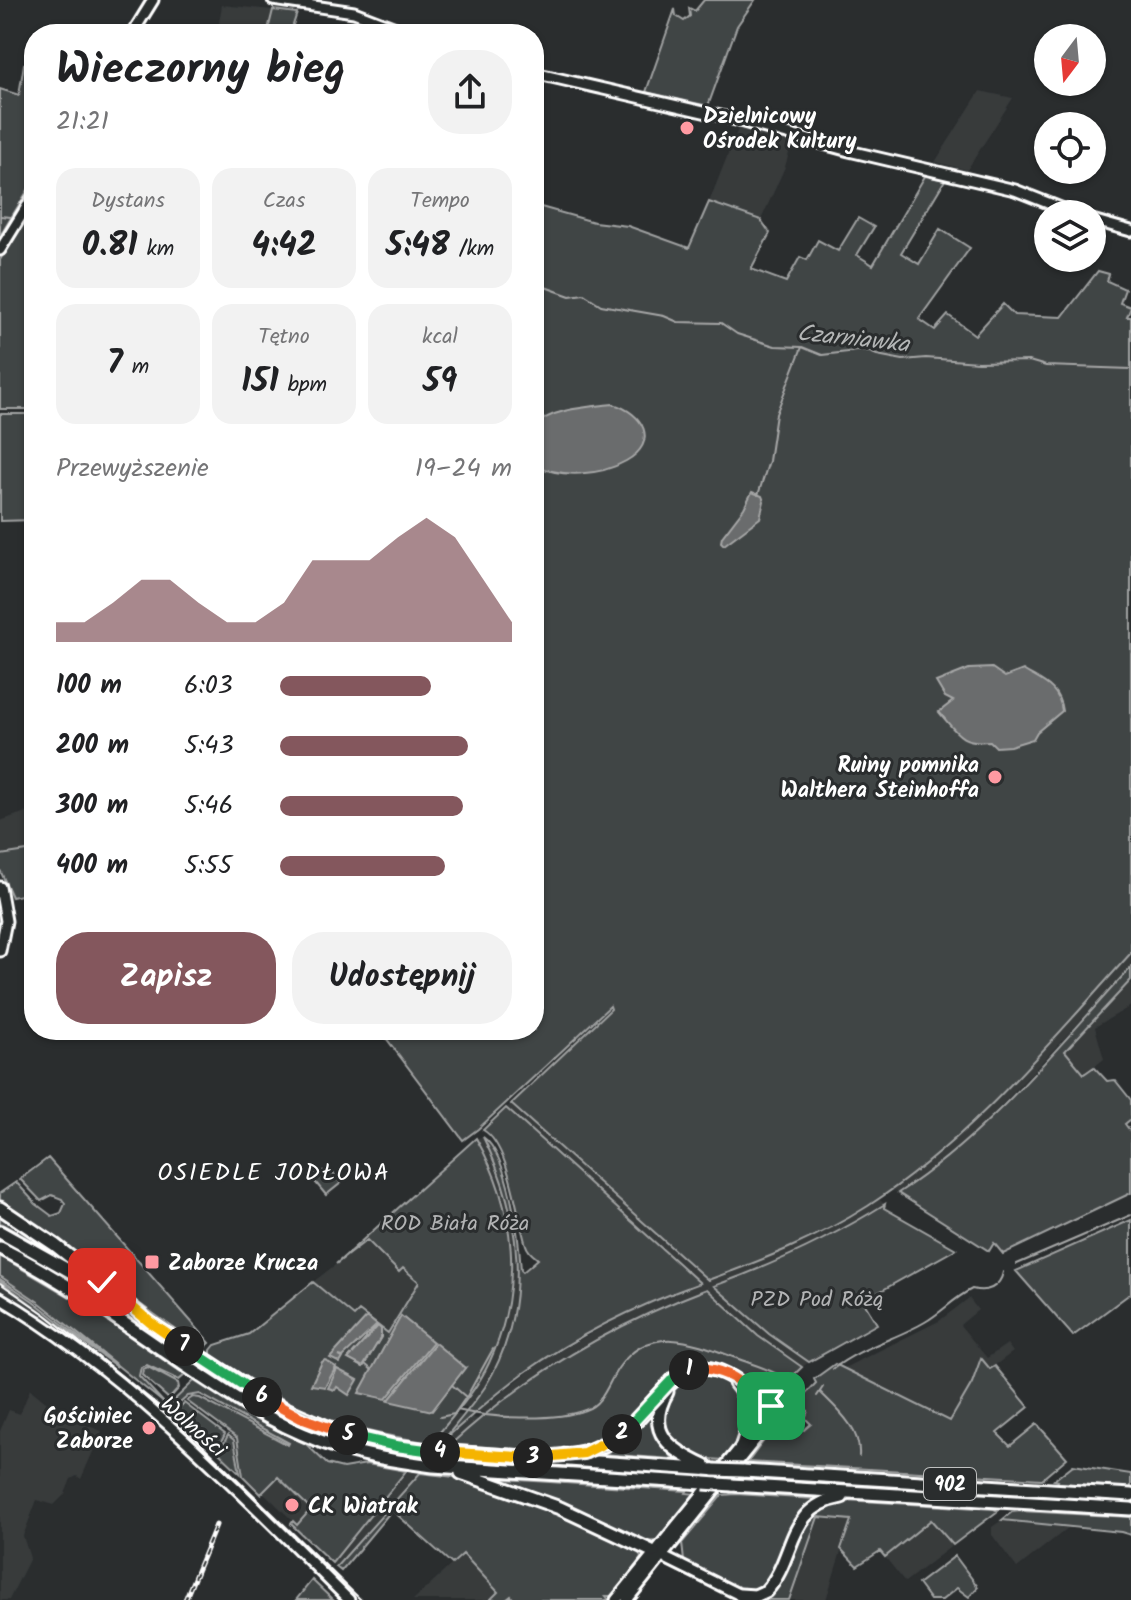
<!DOCTYPE html>
<html lang="pl">
<head>
<meta charset="utf-8">
<style>
	body { margin:0; font-family:Kalam,sans-serif; background:#f2f2f2; color:#202124; height:100vh; display:flex; flex-direction:column; font-size:30px; white-space:nowrap }
	* { box-sizing:border-box; margin:0 }
	p { font-size:26px; color:#757577 }
	.icon { flex:none; width:44px; height:44px; fill:none; stroke:currentColor; stroke-width:2; stroke-linecap:round; stroke-linejoin:round }
	.map { position:relative; flex:1; overflow:hidden }
	.side { position:absolute; left:24px; top:24px; width:520px; height:1016px; display:flex; flex-direction:column; background:#fff; border-radius:32px; box-shadow:0 2px 6px #0004 }
	.side>* { flex:none }
	.needle { width:52px; rotate:196deg }
	.buttons { position:absolute; left:1034px; top:24px; display:grid; gap:16px }
	.buttons a { display:grid; place-items:center; width:72px; height:72px; border-radius:50%; background:#fff; box-shadow:0 2px 6px #0004; font-size:40px }
	.pin { position:absolute; display:grid; place-items:center; width:68px; height:68px; color:#fff; margin:-34px; border-radius:16px; box-shadow:0 4px 12px #0006 }
	.km { position:absolute; width:40px; height:40px; margin:-20px; border-radius:50%; background:#222; color:#fff; font-size:22px; line-height:40px; text-align:center }
	.round { display:grid; place-items:center; flex:none; width:84px; height:84px; border-radius:32px; background:#f2f2f2 }
	.head { display:flex; align-items:center; justify-content:space-between; height:136px; padding:0 32px }
	h1 { font-size:44px; font-weight:700; line-height:60px }
	.stats { display:grid; grid-template-columns:repeat(3,1fr); gap:12px; height:136px; padding:8px 32px }
	.stats div { display:grid; align-content:center; border-radius:20px; background:#f2f2f2; text-align:center }
	.stats b { font-size:34px; font-weight:700 }
	.stats small { font-size:22px; font-weight:400 }
	.stats p { font-size:22px }
	.chart { height:224px; padding:16px 32px }
	.chart p { display:flex; justify-content:space-between }
	.chart svg { width:100%; height:144px; margin-top:8px; fill:#84575d; opacity:.7 }
	.primary-button { display:flex; gap:16px; margin-top:auto; padding:16px 32px }
	.primary-button a { flex:1; height:92px; border-radius:32px; background:#84575d; color:#fff; font-size:32px; font-weight:700; line-height:92px; text-align:center }
	.primary-button a+a { background:#f2f2f2; color:#202124 }
	ul { padding:0 32px; list-style:none; font-size:26px }
	li { display:grid; grid-template-columns:128px 96px 1fr; align-items:center; height:60px }
	li i { height:20px; border-radius:10px; background:#84575d }
	.map>svg:first-child { display:block }
	.built { fill:#373a3b }
	.green { fill:#414445; stroke:#a0a2a2; stroke-width:2; fill-rule:evenodd }
	.water { fill:#6a6c6d; stroke:#a6a7a7; stroke-width:2 }
	.lines { fill:none; stroke-linecap:round; stroke-linejoin:round }
	.stream { stroke:#a6a7a7; stroke-width:2 }
	.minor-casing { stroke:#fff; stroke-width:15 }
	.major-casing { stroke:#fff; stroke-width:17 }
	.minor { stroke:#2a2d2e; stroke-width:9 }
	.major { stroke:#2a2d2e; stroke-width:11 }
	.tram { stroke:#fff; stroke-width:2 }
	.rail-casing { stroke:#fff; stroke-width:5 }
	.rail { stroke:#2a2d2e; stroke-width:2; stroke-dasharray:6; stroke-linecap:butt }
	.major-bridge-casing { stroke:#fff; stroke-width:17; stroke-linecap:butt }
	.major-bridge { stroke:#2a2d2e; stroke-width:11 }
	.split-1-casing { stroke:#fff; stroke-width:16 }
	.split-2-casing { stroke:#fff; stroke-width:16 }
	.split-3-casing { stroke:#fff; stroke-width:16 }
	.split-4-casing { stroke:#fff; stroke-width:16 }
	.split-5-casing { stroke:#fff; stroke-width:16 }
	.split-6-casing { stroke:#fff; stroke-width:16 }
	.split-7-casing { stroke:#fff; stroke-width:16 }
	.split-8-casing { stroke:#fff; stroke-width:16 }
	.split-1 { stroke:#f0652b; stroke-width:10 }
	.split-2 { stroke:#22a559; stroke-width:10 }
	.split-3 { stroke:#f5b400; stroke-width:10 }
	.split-4 { stroke:#f5b400; stroke-width:10 }
	.split-5 { stroke:#22a559; stroke-width:10 }
	.split-6 { stroke:#f0652b; stroke-width:10 }
	.split-7 { stroke:#22a559; stroke-width:10 }
	.split-8 { stroke:#f5b400; stroke-width:10 }
	.poi-dot { fill:#ff9aa2; stroke:#2a2d2e; stroke-width:3 }
	.labels { text-anchor:middle; stroke-width:6; stroke-linejoin:round; paint-order:stroke }
	.shield { fill:#2a2d2e; stroke:#bfc0c0; stroke-width:2 }
	.shield-label { font-size:20px; font-weight:bold; fill:#fff }
	.poi-label { font-size:22px; font-weight:bold; fill:#fff; stroke:#2a2d2e; text-anchor:start }
	.park-label { font-size:22px; fill:#b3b4b5; stroke:#2a2d2e }
	.street-label { font-size:22px; fill:#fff; stroke:#2a2d2e }
	.water-label { font-size:24px; font-style:italic; fill:#b4b6b6; stroke:#2a2d2e }
	.neighbourhood-label { font-size:24px; letter-spacing:2px; fill:#fff; stroke:#2a2d2e }
</style>
</head>
<body>
<div class="map">
<svg width="1131" height="1600" viewBox="0 0 1131 1600">
	<rect width="100%" height="100%" fill="#2a2d2e"/>
	<filter id="ink" filterUnits="userSpaceOnUse"><feTurbulence type="fractalNoise" baseFrequency=".0125" numOctaves="2"/><feDisplacementMap in="SourceGraphic" scale="16" xChannelSelector="R" yChannelSelector="G"/><feConvolveMatrix kernelMatrix="1 2 1 2 8 2 1 2 1" color-interpolation-filters="sRGB"/></filter>
	<g filter="url(#ink)">
		<path class="built" d="M 222,5 L 273,10 L 267,34 L 217,34 Z
			M 980,91 L 1013,98 L 967,170 L 935,162 Z
			M 738,129 L 792,143 L 785,167 L 761,220 L 709,202 Z
			M 34,809 L 34,850 L 0,855 L 0,821 Z
			M 1131,953 L 1131,967 L 981,1127 L 921,1179 L 898,1193 L 892,1190 L 975,1121 Z
			M 1131,980 L 1131,1006 L 1095,1027 L 1104,1059 L 1084,1075 L 1065,1051 Z
			M 511,1104 L 708,1280 L 762,1260 L 795,1245 L 829,1229 L 878,1199 L 885,1204 L 827,1239 L 762,1269 L 715,1286 L 769,1334 L 809,1362 L 802,1367 L 786,1357 L 758,1336 L 707,1289 L 633,1320 L 591,1342 L 514,1391 L 485,1413 L 478,1411 L 545,1359 L 628,1313 L 699,1283 L 506,1108 Z
			M 483,1137 L 509,1199 L 516,1243 L 517,1286 L 515,1306 L 502,1351 L 485,1386 L 469,1409 L 461,1406 L 478,1383 L 496,1345 L 511,1285 L 510,1233 L 506,1209 L 491,1164 L 476,1138 Z
			M 367,1240 L 399,1272 L 403,1268 L 419,1282 L 387,1334 L 358,1311 L 354,1316 L 313,1282 Z
			M 0,1281 L 32,1302 L 81,1341 L 77,1346 L 0,1288 Z
			M 969,1298 L 978,1310 L 960,1325 L 987,1358 L 1007,1344 L 1013,1352 L 990,1369 L 981,1358 L 972,1383 L 950,1421 L 844,1368 L 939,1321 Z
			M 30,1389 L 64,1417 L 102,1431 L 81,1479 L 77,1476 L 71,1479 L 65,1494 L 54,1505 L 37,1500 L 23,1536 L 30,1558 L 9,1600 L 0,1600 L 0,1431 L 9,1410 L 20,1414 Z
			M 455,1414 L 463,1416 L 447,1437 L 470,1417 L 478,1419 L 418,1474 L 336,1567 L 332,1563 Z
			M 277,1477 L 312,1510 L 297,1525 L 263,1492 Z
			M 818,1517 L 851,1519 L 826,1600 L 789,1600 Z
			M 931,1520 L 953,1545 L 905,1582 L 885,1557 Z
			M 1002,1520 L 1068,1528 L 1017,1568 L 992,1535 L 992,1527 Z
			M 463,1554 L 498,1592 L 490,1600 L 413,1600 Z"/>
		<path class="green" d="M 704,0 L 755,0 L 737,26 L 708,106 L 646,92 L 675,9 L 676,16 L 684,21 L 690,16 L 689,8 L 695,11 Z
			M 273,10 L 297,13 L 290,34 L 267,34 Z
			M 34,59 L 34,180 L 0,236 L 0,89 L 19,95 L 24,64 L 33,66 Z
			M 925,176 L 945,180 L 901,253 L 919,264 L 940,229 L 970,248 L 919,319 L 935,330 L 948,315 L 975,335 L 1003,304 L 1014,315 L 1062,317 L 1098,271 L 1109,274 L 1107,281 L 1125,289 L 1120,303 L 1131,307 L 1127,317 L 1131,317 L 1131,953 C 1049,1043 971,1139 868,1206 C 818,1238 763,1260 708,1280 L 511,1104 L 611,1009 L 610,1006 L 478,1129 L 463,1140 L 380,1030 L 534,1030 L 534,205 L 594,222 L 628,226 L 689,248 L 709,202 L 761,220 L 770,233 L 751,269 L 786,282 L 800,257 L 807,260 L 818,240 L 838,251 L 858,218 L 874,227 L 857,255 L 873,265 Z
			M 34,204 L 34,409 L 0,409 L 0,260 Z
			M 0,414 L 34,414 L 34,520 L 0,521 Z
			M 34,850 L 34,892 L 12,897 L 0,870 L 0,855 Z
			M 1131,967 L 1131,980 L 1065,1051 L 1084,1074 L 1094,1067 L 1107,1081 L 1115,1080 L 1131,1100 L 1131,1119 L 1125,1124 L 1131,1132 L 1131,1193 L 1003,1254 L 994,1243 L 989,1251 L 898,1193 C 989,1134 1058,1046 1131,967 Z
			M 506,1108 L 700,1283 C 639,1305 577,1335 524,1373 C 495,1394 469,1418 443,1441 C 457,1423 472,1406 485,1387 C 533,1309 522,1215 483,1137 C 509,1155 519,1239 521,1270 L 523,1272 L 538,1259 C 533,1255 528,1252 526,1245 C 517,1218 510,1145 483,1130 Z
			M 476,1138 C 516,1208 524,1289 489,1363 C 475,1393 452,1417 431,1443 C 391,1436 352,1430 315,1414 C 278,1399 245,1376 211,1355 L 211,1350 L 215,1345 L 249,1334 L 313,1282 L 354,1316 L 359,1311 L 388,1333 L 419,1282 L 403,1268 L 399,1272 L 367,1240 L 336,1264 ZM 402,1317 L 432,1342 L 415,1362 ZM 377,1326 L 381,1337 L 363,1367 L 349,1359 ZM 465,1368 L 432,1410 L 389,1400 Z
			M 48,1158 L 210,1343 L 203,1349 L 0,1204 L 0,1193 L 16,1182 L 36,1204 L 52,1216 L 61,1213 L 65,1204 L 62,1199 L 52,1195 L 41,1201 L 20,1179 Z
			M 322,1171 L 332,1172 L 341,1183 L 326,1195 L 311,1177 Z
			M 885,1204 L 884,1208 L 956,1249 L 863,1301 L 877,1324 L 809,1362 L 769,1334 L 714,1286 C 775,1264 831,1238 885,1204 Z
			M 0,1211 L 62,1257 L 0,1223 Z
			M 1131,1220 L 1131,1293 L 1073,1336 L 1016,1271 Z
			M 0,1237 C 41,1259 81,1282 120,1308 C 181,1349 241,1398 310,1427 C 379,1456 455,1459 529,1463 C 590,1467 650,1470 711,1474 L 708,1478 L 451,1463 L 407,1458 L 333,1440 L 288,1422 L 246,1398 L 85,1291 L 0,1242 Z
			M 0,1256 L 90,1309 L 185,1375 L 179,1380 L 147,1365 L 141,1367 L 139,1376 L 165,1404 L 40,1303 L 0,1276 Z
			M 0,1279 L 33,1301 L 117,1367 L 0,1281 Z
			M 707,1289 L 758,1336 L 802,1367 L 774,1394 L 765,1395 L 696,1367 L 603,1443 L 571,1452 L 450,1445 C 525,1376 612,1325 707,1289 Z
			M 981,1358 L 990,1369 L 995,1366 L 1029,1407 L 997,1433 L 1010,1446 L 1037,1424 L 1067,1458 L 1042,1479 L 748,1462 L 781,1418 L 786,1416 L 804,1430 L 811,1424 L 805,1418 L 808,1411 L 806,1409 L 799,1412 L 802,1405 L 800,1403 L 792,1410 L 796,1417 L 788,1413 L 816,1383 L 814,1379 L 835,1364 L 950,1421 L 972,1383 Z
			M 148,1367 L 178,1383 L 179,1388 L 169,1399 L 142,1375 L 143,1369 Z
			M 699,1375 C 729,1375 751,1397 743,1428 C 740,1440 731,1450 723,1460 C 683,1457 682,1459 662,1422 C 668,1398 672,1381 699,1375 Z
			M 194,1381 L 250,1417 L 306,1444 L 327,1464 L 343,1468 L 367,1464 L 406,1471 L 332,1563 L 291,1524 L 293,1521 L 297,1525 L 311,1509 L 278,1477 L 261,1494 L 243,1476 L 237,1438 L 187,1401 L 193,1397 L 200,1398 L 288,1445 L 289,1443 L 200,1394 L 188,1396 L 172,1410 L 168,1406 Z
			M 184,1403 L 225,1434 L 217,1451 L 175,1412 Z
			M 655,1407 L 662,1443 L 673,1459 L 601,1454 Z
			M 228,1435 L 234,1440 L 240,1473 L 219,1453 Z
			M 1073,1465 L 1131,1474 L 1131,1488 L 1057,1483 L 1058,1481 L 1054,1480 Z
			M 420,1473 L 472,1479 L 527,1498 L 638,1550 L 641,1558 L 613,1596 L 606,1596 L 609,1600 L 514,1600 L 511,1596 L 506,1600 L 490,1600 L 498,1592 L 463,1554 L 452,1564 L 392,1510 L 341,1571 L 336,1567 Z
			M 739,1476 L 1015,1493 L 1010,1497 L 736,1480 Z
			M 504,1479 L 687,1491 L 686,1493 L 697,1494 L 656,1541 L 643,1542 L 504,1483 Z
			M 736,1494 L 815,1499 L 763,1590 L 743,1592 L 684,1561 L 682,1543 L 722,1495 Z
			M 1041,1495 L 1131,1500 L 1131,1504 L 1038,1498 Z
			M 845,1500 L 994,1509 L 998,1511 L 953,1545 L 931,1520 L 885,1557 L 880,1551 L 857,1566 L 841,1549 L 851,1520 L 818,1517 L 789,1600 L 768,1600 L 813,1510 Z
			M 1021,1511 L 1131,1517 L 1131,1535 L 1121,1532 L 1002,1520 L 1012,1512 Z
			M 955,1556 L 978,1587 L 969,1597 L 957,1588 L 942,1600 L 930,1600 L 918,1584 Z
			M 312,1580 L 333,1600 L 296,1600 Z"/>
		<path class="water" d="M 613,404 C 643,413 660,442 626,461 C 600,476 561,478 534,465 L 534,426 C 553,408 588,407 613,404 Z
			M 752,492 L 762,496 L 764,501 L 760,518 L 724,545 L 721,542 L 722,537 L 744,508 Z
			M 992,668 L 1005,677 L 1023,670 C 1042,682 1059,686 1062,711 L 1037,732 L 1033,739 L 1010,746 L 996,747 L 990,741 C 960,744 957,733 939,712 L 953,701 L 945,697 L 936,682 L 969,669 Z
			M 401,1316 L 433,1342 L 386,1399 L 359,1393 Z
			M 367,1317 L 377,1325 L 343,1357 L 339,1356 L 343,1358 L 340,1363 L 330,1358 Z
			M 378,1326 L 381,1329 L 381,1337 L 363,1367 L 348,1359 Z
			M 435,1343 L 465,1368 L 432,1411 L 388,1401 Z
			M 325,1360 L 336,1367 L 325,1387 L 311,1385 L 322,1362 Z
			M 337,1369 L 358,1380 L 349,1395 L 337,1387 L 335,1390 L 328,1388 Z"/>
		<g class="lines">
			<path class="stream" d="M 0,216 L 11,217
				M 28,221 L 34,222
				M 534,283 L 570,296 L 584,294 L 601,305 L 664,316 L 678,322 L 721,323 L 737,334 L 762,342 L 775,346 L 802,347 L 822,355 L 865,350 L 877,355 L 903,360 L 926,358 L 978,362 L 1029,361 L 1046,366 L 1131,369
				M 758,495 L 769,461 L 776,414 L 802,347
				M 1017,1264 L 1131,1215
				M 365,1364 L 372,1370
				M 833,1369 C 861,1347 896,1339 925,1322 C 942,1312 954,1298 972,1289 C 986,1293 1000,1288 1003,1272
				M 452,1385 L 466,1397 L 457,1410 C 490,1418 553,1422 585,1410 C 604,1404 608,1382 619,1367 C 651,1323 694,1342 736,1358 C 751,1364 768,1368 782,1377
				M 820,1392 C 838,1410 861,1429 859,1456
				M 467,1396 L 493,1349
				M 817,1396 L 823,1387
				M 440,1417 L 454,1414 L 457,1410"/>
			<g class="minor-casing">
				<path id="minor" d="M 273,0 L 354,12 L 411,34
					M 132,34 L 153,0
					M 534,73 L 725,117 L 849,151 L 1015,190 L 1076,214
					M 1092,220 L 1131,231
					M 0,250 L 34,195
					M 0,887 L 6,921 L 0,951
					M 0,1298 C 129,1374 243,1495 349,1600
					M 657,1554 L 740,1595
					M 616,1600 L 742,1445
					M 627,1600 L 775,1415"/>
			</g>
			<g class="major-casing">
				<path id="major" d="M 0,1208 L 55,1245 L 111,1289
					M 0,1232 L 75,1274 L 272,1403 L 341,1433 L 396,1446 L 435,1451 L 714,1470
					M 0,1248 C 62,1279 119,1320 176,1359 C 222,1390 268,1422 320,1441 C 356,1455 395,1461 433,1466 L 704,1483
					M 735,1383 C 752,1402 750,1423 742,1445
					M 667,1392 C 644,1433 671,1450 705,1466
					M 566,1455 C 588,1452 607,1447 624,1433 C 665,1399 682,1337 744,1386 C 755,1395 770,1401 775,1415
					M 743,1471 L 1131,1495
					M 461,1473 L 560,1508 L 654,1552
					M 732,1485 L 1131,1509
					M 740,1595 L 755,1596 L 766,1591 C 797,1557 785,1507 842,1497"/>
			</g>
			<use href="#minor" class="minor"/>
			<use href="#major" class="major"/>
			<path class="tram" d="M 0,1283 L 46,1315 L 179,1422 L 361,1600"/>
			<g class="rail-casing">
				<path id="rail" d="M 185,1600 L 216,1525"/>
			</g>
			<use href="#rail" class="rail"/>
			<g class="major-bridge-casing">
				<path id="major-bridge" d="M 714,1470 L 743,1471
					M 704,1483 L 732,1485"/>
			</g>
			<use href="#major-bridge" class="major-bridge"/>
		</g>
	</g>
	<g class="lines" filter="url(#ink)">
		<g class="split-1-casing">
			<path id="split-1" d="M 689,1370 C 723,1362 746,1387 771,1406"/>
		</g>
		<g class="split-2-casing">
			<path id="split-2" d="M 622,1434 L 674,1378 L 689,1370"/>
		</g>
		<g class="split-3-casing">
			<path id="split-3" d="M 533,1458 L 584,1453 L 622,1434"/>
		</g>
		<g class="split-4-casing">
			<path id="split-4" d="M 440,1452 L 533,1458"/>
		</g>
		<g class="split-5-casing">
			<path id="split-5" d="M 348,1435 L 396,1446 L 440,1452"/>
		</g>
		<g class="split-6-casing">
			<path id="split-6" d="M 262,1397 L 301,1418 L 348,1435"/>
		</g>
		<g class="split-7-casing">
			<path id="split-7" d="M 184,1346 L 262,1397"/>
		</g>
		<g class="split-8-casing">
			<path id="split-8" d="M 102,1282 L 151,1323 L 184,1346"/>
		</g>
		<use href="#split-1" class="split-1"/>
		<use href="#split-2" class="split-2"/>
		<use href="#split-3" class="split-3"/>
		<use href="#split-4" class="split-4"/>
		<use href="#split-5" class="split-5"/>
		<use href="#split-6" class="split-6"/>
		<use href="#split-7" class="split-7"/>
		<use href="#split-8" class="split-8"/>
	</g>
	<g class="poi-dot">
		<circle cx="687" cy="128" r="8"/>
		<circle cx="995" cy="777" r="8"/>
		<rect x="144" y="1254" width="16" height="16" rx="4"/>
		<circle cx="149" cy="1428" r="8"/>
		<circle cx="292" cy="1505" r="8"/>
	</g>
	<g class="labels">
		<rect class="shield" x="924" y="1468" width="52" height="32" rx="6"/>
		<g class="shield-label">
			<text x="950" y="1491">902</text>
		</g>
		<g class="poi-label">
			<text x="703" y="123">Dzielnicowy<tspan x="703" dy="25">Ośrodek Kultury</tspan></text>
			<text x="979" y="772" text-anchor="end">Ruiny pomnika<tspan x="979" dy="25">Walthera Steinhoffa</tspan></text>
			<text x="168" y="1270">Zaborze Krucza</text>
			<text x="133" y="1423" text-anchor="end">Gościniec<tspan x="133" dy="25">Zaborze</tspan></text>
			<text x="308" y="1513">CK Wiatrak</text>
		</g>
		<g class="park-label">
			<text x="455" y="1230">ROD Biała Róża</text>
			<text x="817" y="1306">PZD Pod Różą</text>
		</g>
		<g class="street-label">
			<text transform="translate(194 1426) rotate(42)" y="8">Wolności</text>
		</g>
		<g class="water-label">
			<text transform="translate(853 338) rotate(6)" y="8">Czarniawka</text>
		</g>
		<g class="neighbourhood-label">
			<text x="274" y="1180">OSIEDLE JODŁOWA</text>
		</g>
	</g>
</svg>
<div class="buttons">
<a><svg class="needle" viewBox="-14 -14 28 28"><path d="M0-13l5 13h-10z" fill="#e53935"/><path d="M0 13l5-13h-10z" fill="#757577"/></svg></a>
<a><svg class="icon" aria-label="locate" viewBox="0 0 24 24"><circle cx="12" cy="12" r="6"/><path d="M12 2v4M12 18v4M2 12h4M18 12h4"/></svg></a>
<a><svg class="icon" aria-label="layers" viewBox="0 0 24 24"><path d="M12 4l9 5-9 5-9-5zM3 14l9 5 9-5"/></svg></a>
</div>
<div class="pin" style="left:771px;top:1406px;background:#1e9e55"><svg class="icon" aria-label="arrive" viewBox="0 0 24 24"><path d="M6 21V4h12l-3 4 3 4H6"/></svg></div>
<div class="pin" style="left:102px;top:1282px;background:#d93025"><svg class="icon" aria-label="check" viewBox="0 0 24 24"><path d="M5 12l5 5 9-10"/></svg></div>
<b class="km" style="left:689px;top:1370px">1</b>
<b class="km" style="left:622px;top:1434px">2</b>
<b class="km" style="left:533px;top:1458px">3</b>
<b class="km" style="left:440px;top:1452px">4</b>
<b class="km" style="left:348px;top:1435px">5</b>
<b class="km" style="left:262px;top:1397px">6</b>
<b class="km" style="left:184px;top:1346px">7</b>
<section class="side">
<div class="head"><div><h1>Wieczorny bieg</h1><p>21:21</p></div><a class="round"><svg class="icon" aria-label="share" viewBox="0 0 24 24"><path d="M12 15V3M7 8l5-5 5 5M5 13v7h14v-7"/></svg></a></div>
<div class="stats">
<div><p>Dystans</p><b>0.81<small> km</small></b></div>
<div><p>Czas</p><b>4:42</b></div>
<div><p>Tempo</p><b>5:48<small> /km</small></b></div>
</div>
<div class="stats">
<div><b>7<small> m</small></b></div>
<div><p>Tętno</p><b>151<small> bpm</small></b></div>
<div><p>kcal</p><b>59</b></div>
</div>
<div class="chart"><p><span>Przewyższenie</span>19–24 m</p>
<svg viewBox="0 0 160 44" preserveAspectRatio="none"><path d="M0 44V38L10 38L20 32L30 25L40 25L50 32L60 38L70 38L80 32L90 19L100 19L110 19L120 12L130 6L140 12L150 25L160 38V44z"/></svg>
</div>
<ul>
<li><b>100 m</b>6:03<i style="width:65%"></i></li>
<li><b>200 m</b>5:43<i style="width:81%"></i></li>
<li><b>300 m</b>5:46<i style="width:79%"></i></li>
<li><b>400 m</b>5:55<i style="width:71%"></i></li>
</ul>
<div class="primary-button"><a>Zapisz</a><a>Udostępnij</a></div>
</section>
</div>
</body>
</html>
